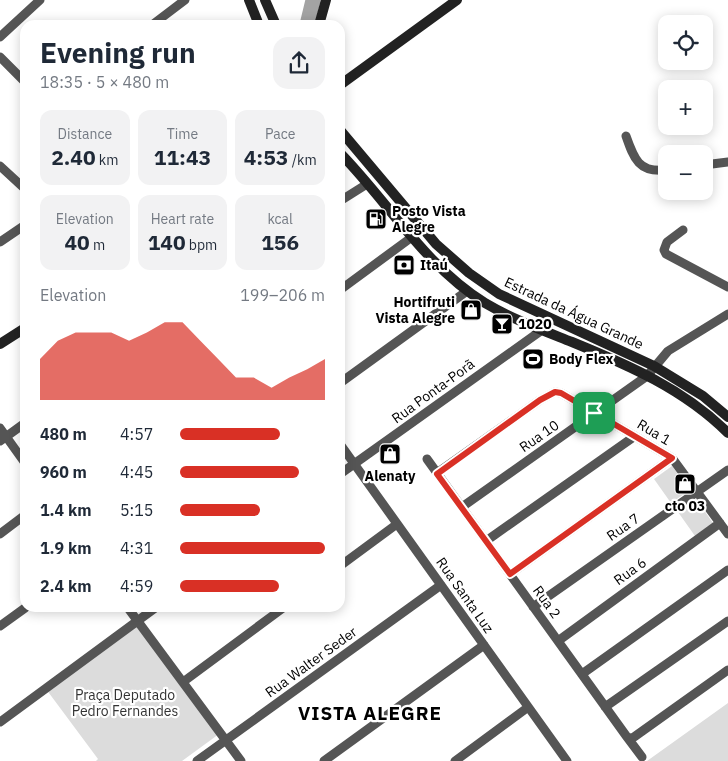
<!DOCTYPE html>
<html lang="en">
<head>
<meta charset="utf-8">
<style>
	body { margin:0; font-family:"IBM Plex Sans",sans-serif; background:#f2f2f3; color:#1f2937; height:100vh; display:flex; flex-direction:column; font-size:19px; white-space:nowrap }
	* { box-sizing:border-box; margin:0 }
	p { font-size:16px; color:#747a83 }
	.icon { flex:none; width:28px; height:28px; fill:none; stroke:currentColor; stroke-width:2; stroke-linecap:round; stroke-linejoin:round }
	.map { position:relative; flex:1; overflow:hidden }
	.panel { position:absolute; left:20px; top:20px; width:325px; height:592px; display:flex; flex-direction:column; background:#fff; border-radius:15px; box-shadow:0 2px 12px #0003 }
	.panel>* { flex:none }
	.fabs { position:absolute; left:658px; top:15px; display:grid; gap:10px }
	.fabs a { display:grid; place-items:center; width:55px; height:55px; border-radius:10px; background:#fff; box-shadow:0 2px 12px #0003; font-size:25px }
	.pin { position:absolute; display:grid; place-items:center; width:42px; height:42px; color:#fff; margin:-21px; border-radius:10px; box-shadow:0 2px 8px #0006 }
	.round { display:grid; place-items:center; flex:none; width:52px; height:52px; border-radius:15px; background:#f2f2f3 }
	.headline { display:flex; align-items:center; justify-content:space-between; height:85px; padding:0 20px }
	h1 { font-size:28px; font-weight:700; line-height:38px }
	.figures { display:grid; grid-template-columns:repeat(3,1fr); gap:8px; height:85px; padding:5px 20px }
	.figures div { display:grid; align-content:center; border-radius:12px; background:#f2f2f3; text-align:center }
	.figures b { font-size:21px; font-weight:700 }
	.figures small { font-size:14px; font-weight:400 }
	.figures p { font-size:14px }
	.chart { height:140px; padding:10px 20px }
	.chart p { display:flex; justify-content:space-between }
	.chart svg { width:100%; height:90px; margin-top:5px; fill:#d93025; opacity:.7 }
	ul { padding:0 20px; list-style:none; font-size:16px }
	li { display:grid; grid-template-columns:80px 60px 1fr; align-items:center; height:38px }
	li i { height:12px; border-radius:6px; background:#d93025 }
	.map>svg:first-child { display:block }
	.green { fill:#dcdcdc }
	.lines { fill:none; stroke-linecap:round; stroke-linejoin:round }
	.river { stroke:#a3a3a3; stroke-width:15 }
	.street { stroke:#555; stroke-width:9 }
	.secondary { stroke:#222; stroke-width:10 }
	.route-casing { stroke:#fff; stroke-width:10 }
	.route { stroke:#d93025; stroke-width:6 }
	.labels { text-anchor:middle; stroke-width:4.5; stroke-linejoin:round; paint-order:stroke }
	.poi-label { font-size:14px; font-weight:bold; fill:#000; stroke:#fff; text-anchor:start }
	.street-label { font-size:14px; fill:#000; stroke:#fff }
	.park-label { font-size:14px; fill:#333; stroke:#fff }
	.district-label { font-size:19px; font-weight:bold; letter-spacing:1px; fill:#000; stroke:#fff }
</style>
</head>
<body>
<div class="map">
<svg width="728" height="761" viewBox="0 0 728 761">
	<rect width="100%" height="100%" fill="#fff"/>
	<path class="green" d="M 672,466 L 690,490 L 671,503 L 654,479 Z
		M 696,499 L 713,523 L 695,536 L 678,512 Z
		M 137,624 L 219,734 L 182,761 L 96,761 L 98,759 L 46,689 Z
		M 728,703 L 728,761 L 647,761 Z"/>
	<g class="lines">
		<path class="river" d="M 307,25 L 313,0"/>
		<path class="street" d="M 152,25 L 185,0
			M 0,37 L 40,0
			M 0,57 L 25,82
			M 626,136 C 634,159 639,173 666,170
			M 704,165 L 728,162
			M 0,166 L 25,189
			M 340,201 L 367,184
			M 683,230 L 667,242 L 664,250 L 666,254 L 728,287
			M 0,242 L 25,225
			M 340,290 L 412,237
			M 340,383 L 467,291
			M 0,428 L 25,463
			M 0,441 L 25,423
			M 340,444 L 567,761
			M 427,459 L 627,737 L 631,738 L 634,737 L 728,670
			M 437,473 L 540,400 L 555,392 L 561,393 L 672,458 L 728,534
			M 340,474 L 542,330
			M 462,507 L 647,376 L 668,351 L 728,314
			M 0,534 L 25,515
			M 486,541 L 635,436
			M 340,566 L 397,524
			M 510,574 L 672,458
			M 533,607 L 728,470
			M 128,608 L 241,761
			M 0,626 L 25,608
			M 558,641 L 720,523
			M 582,674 L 728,570
			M 183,682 L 283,608
			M 605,707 L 728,621
			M 0,722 L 155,608
			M 627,737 L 642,757
			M 197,761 L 441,585
			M 324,761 L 484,645
			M 455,761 L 527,708"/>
		<path class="secondary" d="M 249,0 L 259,25
			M 265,0 L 276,25
			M 319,25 L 326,0
			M 340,85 L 457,0
			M 340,130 L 436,244 L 469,273 L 499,294 L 654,366 L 703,396 L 728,417
			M 340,153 C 389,203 425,266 485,303 C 512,319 542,330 572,342 C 628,365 684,389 728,433
			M 0,344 L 25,328"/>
	</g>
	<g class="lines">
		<g class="route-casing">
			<path id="route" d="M 555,392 L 561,393 L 672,458 L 510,574 L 437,474 L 540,400 Z"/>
		</g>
		<use href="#route" class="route"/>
	</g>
	<defs>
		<g id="fuel-square" transform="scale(1.125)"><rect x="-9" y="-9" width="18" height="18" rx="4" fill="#000" stroke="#fff"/><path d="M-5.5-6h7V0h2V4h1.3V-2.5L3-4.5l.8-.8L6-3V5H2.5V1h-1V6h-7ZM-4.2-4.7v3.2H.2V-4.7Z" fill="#fff"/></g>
		<g id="bank-square" transform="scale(1.125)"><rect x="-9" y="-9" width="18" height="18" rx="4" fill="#000" stroke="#fff"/><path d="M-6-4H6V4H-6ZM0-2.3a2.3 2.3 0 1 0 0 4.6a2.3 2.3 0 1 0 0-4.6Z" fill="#fff"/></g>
		<g id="shop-square" transform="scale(1.125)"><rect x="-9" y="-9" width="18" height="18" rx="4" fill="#000" stroke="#fff"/><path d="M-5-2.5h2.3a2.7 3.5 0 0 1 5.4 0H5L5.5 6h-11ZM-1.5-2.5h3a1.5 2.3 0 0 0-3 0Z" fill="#fff"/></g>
		<g id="bar-square" transform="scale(1.125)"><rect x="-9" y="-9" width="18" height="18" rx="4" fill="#000" stroke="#fff"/><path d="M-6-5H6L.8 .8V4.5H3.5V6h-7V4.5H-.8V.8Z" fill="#fff"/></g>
		<g id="stadium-square" transform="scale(1.125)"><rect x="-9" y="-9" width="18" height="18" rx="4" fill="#000" stroke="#fff"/><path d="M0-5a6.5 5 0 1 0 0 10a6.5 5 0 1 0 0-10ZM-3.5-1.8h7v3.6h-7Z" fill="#fff"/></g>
	</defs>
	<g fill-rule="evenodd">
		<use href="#fuel-square" x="376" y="219"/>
		<use href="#bank-square" x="404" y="265"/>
		<use href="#shop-square" x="471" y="310"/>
		<use href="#bar-square" x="502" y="324"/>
		<use href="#stadium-square" x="533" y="359"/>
		<use href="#shop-square" x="390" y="454"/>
		<use href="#shop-square" x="685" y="484"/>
	</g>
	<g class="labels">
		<g class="poi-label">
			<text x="392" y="216">Posto Vista<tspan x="392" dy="16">Alegre</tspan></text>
			<text x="420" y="270">Itaú</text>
			<text x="455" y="307" text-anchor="end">Hortifruti<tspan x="455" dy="16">Vista Alegre</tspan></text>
			<text x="518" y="329">1020</text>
			<text x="549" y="364">Body Flex</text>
			<text x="390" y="481" text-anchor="middle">Alenaty</text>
			<text x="685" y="511" text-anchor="middle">cto 03</text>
		</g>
		<g class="street-label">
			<text transform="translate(574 313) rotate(25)" y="5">Estrada da Água Grande</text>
			<text transform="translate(433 391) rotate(-36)" y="5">Rua Ponta-Porã</text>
			<text transform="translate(654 432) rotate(31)" y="5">Rua 1</text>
			<text transform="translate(539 436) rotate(-35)" y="5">Rua 10</text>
			<text transform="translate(623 527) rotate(-35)" y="5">Rua 7</text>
			<text transform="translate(630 571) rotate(-36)" y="5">Rua 6</text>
			<text transform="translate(465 595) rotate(55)" y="5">Rua Santa Luz</text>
			<text transform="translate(547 602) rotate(54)" y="5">Rua 2</text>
			<text transform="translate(311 662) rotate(-36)" y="5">Rua Walter Seder</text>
		</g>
		<g class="park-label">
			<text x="125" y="700">Praça Deputado<tspan x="125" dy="16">Pedro Fernandes</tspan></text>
		</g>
		<g class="district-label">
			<text x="370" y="720">VISTA ALEGRE</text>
		</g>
	</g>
</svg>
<div class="fabs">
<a><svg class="icon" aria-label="locate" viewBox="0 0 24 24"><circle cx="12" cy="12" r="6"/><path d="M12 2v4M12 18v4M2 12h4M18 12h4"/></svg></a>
<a>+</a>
<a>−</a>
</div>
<div class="pin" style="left:594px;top:413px;background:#1e9e55"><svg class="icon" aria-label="arrive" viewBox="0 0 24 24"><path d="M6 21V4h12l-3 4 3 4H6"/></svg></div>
<section class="panel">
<div class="headline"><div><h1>Evening run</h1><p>18:35 · 5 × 480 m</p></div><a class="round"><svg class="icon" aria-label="share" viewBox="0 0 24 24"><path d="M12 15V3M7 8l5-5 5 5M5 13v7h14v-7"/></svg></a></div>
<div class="figures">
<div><p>Distance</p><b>2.40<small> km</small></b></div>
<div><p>Time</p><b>11:43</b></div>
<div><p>Pace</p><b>4:53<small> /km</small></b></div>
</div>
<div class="figures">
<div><p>Elevation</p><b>40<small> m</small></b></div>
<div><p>Heart rate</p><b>140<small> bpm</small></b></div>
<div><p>kcal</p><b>156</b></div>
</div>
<div class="chart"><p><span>Elevation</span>199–206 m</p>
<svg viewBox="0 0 160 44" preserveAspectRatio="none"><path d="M0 44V24L10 15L20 11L30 11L40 11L50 15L60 11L70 6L80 6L90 15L100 24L110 33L120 33L130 38L140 33L150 29L160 24V44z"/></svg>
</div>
<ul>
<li><b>480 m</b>4:57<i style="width:69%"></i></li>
<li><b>960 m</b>4:45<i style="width:82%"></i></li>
<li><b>1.4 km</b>5:15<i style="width:55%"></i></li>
<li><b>1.9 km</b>4:31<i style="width:100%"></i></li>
<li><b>2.4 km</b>4:59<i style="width:68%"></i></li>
</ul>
</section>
</div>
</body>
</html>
